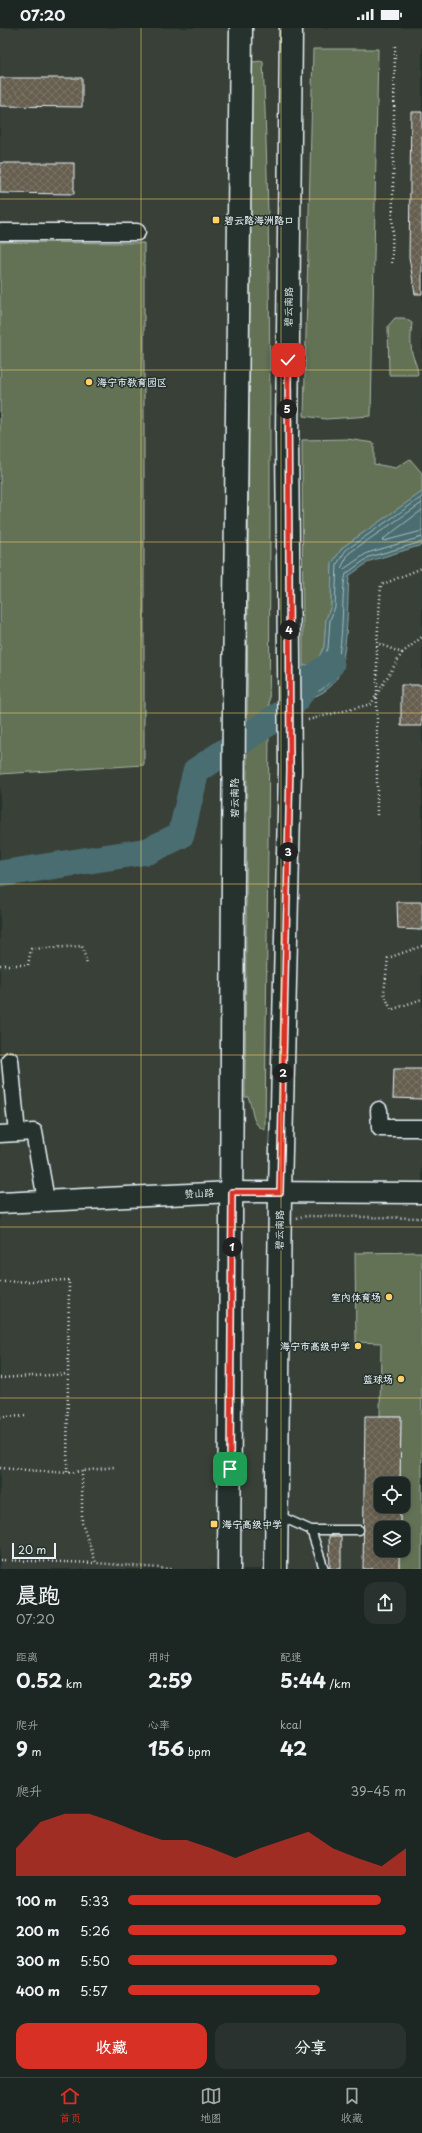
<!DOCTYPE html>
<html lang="zh">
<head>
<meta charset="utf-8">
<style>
	body { margin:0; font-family:"Playpen Sans","LXGW WenKai TC",sans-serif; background:#29322f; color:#f1f3f6; height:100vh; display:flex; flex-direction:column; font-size:15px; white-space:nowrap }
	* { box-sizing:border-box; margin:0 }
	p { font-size:13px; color:#a0a5a5 }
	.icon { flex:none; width:22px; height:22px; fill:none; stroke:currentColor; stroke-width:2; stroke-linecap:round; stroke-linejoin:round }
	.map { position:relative; height:1541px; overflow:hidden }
	.side { display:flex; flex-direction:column; background:#1c2622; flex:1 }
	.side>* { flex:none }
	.fabs { position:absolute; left:374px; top:1449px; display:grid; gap:8px }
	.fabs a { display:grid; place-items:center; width:36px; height:36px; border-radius:8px; background:#1c2622; box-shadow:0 2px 6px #0003,0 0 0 1px #3a4340; font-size:20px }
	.scale { position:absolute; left:12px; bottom:10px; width:44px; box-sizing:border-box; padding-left:4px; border:2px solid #e8f1f8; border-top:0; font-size:11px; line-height:14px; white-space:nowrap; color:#e8f1f8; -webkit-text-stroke:3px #26332d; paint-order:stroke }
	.pin { position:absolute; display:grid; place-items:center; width:34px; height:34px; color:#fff; margin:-17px; border-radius:8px; box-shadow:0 2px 6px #0006 }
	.km { position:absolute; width:20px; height:20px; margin:-10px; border-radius:50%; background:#222; color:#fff; font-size:11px; line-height:20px; text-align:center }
	.round { display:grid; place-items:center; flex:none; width:42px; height:42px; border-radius:12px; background:#29322f }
	.head { display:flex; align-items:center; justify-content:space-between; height:68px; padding:0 16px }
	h1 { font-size:22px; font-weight:700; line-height:30px }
	.stats { display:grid; grid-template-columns:repeat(3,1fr); gap:6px; height:68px; padding:4px 16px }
	.stats div { display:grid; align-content:center }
	.stats b { font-size:20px; font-weight:700 }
	.stats small { font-size:11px; font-weight:400 }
	.stats p { font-size:11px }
	.chart { height:112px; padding:8px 16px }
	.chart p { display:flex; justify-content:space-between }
	.chart svg { width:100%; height:72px; margin-top:4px; fill:#d93025; opacity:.7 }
	.cta { display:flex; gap:8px; margin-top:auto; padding:8px 16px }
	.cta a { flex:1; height:46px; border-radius:12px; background:#d93025; color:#fff; font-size:16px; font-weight:700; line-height:46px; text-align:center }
	.cta a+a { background:#29322f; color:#f1f3f6 }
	ul { padding:0 16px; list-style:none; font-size:13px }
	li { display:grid; grid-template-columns:64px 48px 1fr; align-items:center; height:30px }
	li i { height:10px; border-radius:5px; background:#d93025 }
	.status { display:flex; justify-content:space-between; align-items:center; height:28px; padding:0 20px; background:#1c2622; direction:ltr }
	.status svg { height:11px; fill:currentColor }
	.tab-bar { display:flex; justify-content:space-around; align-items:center; height:56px; border-top:1px solid #3a4340; background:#1c2622; font-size:11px; color:#a0a5a5 }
	.tab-bar a { display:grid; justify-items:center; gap:2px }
	.tab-bar .on { color:#d93025 }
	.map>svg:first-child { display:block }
	.built { fill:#394037; fill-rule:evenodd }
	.garden { fill:#637254; stroke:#a6b2a6 }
	.water { fill:#4a6d6f; stroke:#89a2a6 }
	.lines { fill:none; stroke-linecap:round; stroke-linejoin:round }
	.shore { stroke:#a9bcc1; stroke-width:1 }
	.river { stroke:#4a6d6f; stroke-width:27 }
	.building { fill:url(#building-cross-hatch); stroke:#e8f1f8 }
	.service-casing { stroke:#e8f1f8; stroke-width:11 }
	.minor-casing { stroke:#e8f1f8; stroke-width:19 }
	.tertiary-casing { stroke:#e8f1f8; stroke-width:23 }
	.primary-casing { stroke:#e8f1f8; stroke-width:25 }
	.path { stroke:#e8f1f8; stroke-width:2.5; stroke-dasharray:1 3; stroke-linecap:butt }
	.service { stroke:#26332d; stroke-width:8 }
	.minor { stroke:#26332d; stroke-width:16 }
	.tertiary { stroke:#26332d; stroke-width:20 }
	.primary { stroke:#26332d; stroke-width:22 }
	.route-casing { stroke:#fff; stroke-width:8 }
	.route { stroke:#d93025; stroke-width:5 }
	.grid { fill:none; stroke:#ffd166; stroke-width:1; stroke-opacity:0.55 }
	.poi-dot { fill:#ffd166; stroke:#26332d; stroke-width:1.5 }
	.labels { text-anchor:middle; stroke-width:3; stroke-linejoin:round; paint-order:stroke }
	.poi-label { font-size:10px; font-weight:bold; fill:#e8f1f8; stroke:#26332d; text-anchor:start }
	.street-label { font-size:10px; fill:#e8f1f8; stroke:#26332d }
</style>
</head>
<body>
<div class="status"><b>07:20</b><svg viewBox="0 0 49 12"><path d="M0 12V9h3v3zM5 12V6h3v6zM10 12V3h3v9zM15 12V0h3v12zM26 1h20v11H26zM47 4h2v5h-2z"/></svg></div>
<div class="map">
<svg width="422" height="1541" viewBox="0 0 422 1541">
	<defs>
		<pattern id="building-cross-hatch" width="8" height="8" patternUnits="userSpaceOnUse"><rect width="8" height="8" fill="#665e4f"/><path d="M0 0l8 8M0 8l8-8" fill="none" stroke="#7c7669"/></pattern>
	</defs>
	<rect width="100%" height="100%" fill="#26332d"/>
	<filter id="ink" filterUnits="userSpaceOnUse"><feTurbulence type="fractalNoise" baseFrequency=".025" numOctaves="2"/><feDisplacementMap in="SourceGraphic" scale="8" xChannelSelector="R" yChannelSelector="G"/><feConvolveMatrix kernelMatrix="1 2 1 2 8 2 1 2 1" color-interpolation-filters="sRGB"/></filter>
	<g filter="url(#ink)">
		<path class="built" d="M 0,0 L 422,0 L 422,1541 L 0,1541 ZM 381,1456 L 403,1456 L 403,1478 L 381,1478 ZM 381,1500 L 403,1500 L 403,1522 L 381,1522 Z"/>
		<path class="garden" d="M 313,21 L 378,21 L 371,388 L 326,391 L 304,388 Z
			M 263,33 C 270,183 270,334 270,484 C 270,690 267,896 265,1102 C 250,1096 254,1082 248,1069 L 245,1069 L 251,34 Z
			M 0,214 L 144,215 L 144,737 L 0,746 Z
			M 395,290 L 404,290 L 412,295 C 411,305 410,315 412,325 C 414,333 418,339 418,347 L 389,347 L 388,298 Z
			M 347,411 L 374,415 L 374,436 L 396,440 L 410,431 L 422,445 L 422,464 L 343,519 L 332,535 L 331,578 L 326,591 L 324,619 L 316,635 L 303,638 L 302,412 Z
			M 422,1224 L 422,1541 L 399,1541 L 399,1522 L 403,1522 L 403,1500 L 400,1500 L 400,1478 L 403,1478 L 403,1456 L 400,1456 L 401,1388 L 380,1388 L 381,1315 L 356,1314 L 355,1225 Z"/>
		<path class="water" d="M 422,464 L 422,517 L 370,533 L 349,548 C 347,573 349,639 333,656 C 324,665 316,669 304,671 L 303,638 L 316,635 L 324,619 L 326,591 L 331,578 L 332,535 L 343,519 Z"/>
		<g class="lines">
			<path class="shore" d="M 422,469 L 346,522 L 337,536 L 335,579 L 330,592 L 328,620 L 319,638 L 307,642 L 308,665 C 352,666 338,572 346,546 L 369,529 L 422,514
				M 422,475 L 349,525 L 341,540 L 344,541 L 367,525 L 422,509
				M 422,482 L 382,512 L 384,513 L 422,503
				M 331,626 L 334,626 C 335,638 325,656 313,659 L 312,646 L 322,641 Z"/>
			<path class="river" d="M 0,846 L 148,823 L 181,807 L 196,743 L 289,681 L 309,653 L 331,636"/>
		</g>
		<path class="building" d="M 0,50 L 82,50 L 82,79 L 0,78 Z
			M 411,84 L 422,84 L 422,266 L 415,266 L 409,229 Z
			M 0,135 L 74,135 L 74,166 L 0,165 Z
			M 401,657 L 422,657 L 422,698 L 401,698 Z
			M 397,874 L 422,874 L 422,902 L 398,901 Z
			M 394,1041 L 422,1041 L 422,1071 L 393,1070 Z
			M 365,1388 L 401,1388 L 400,1456 L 381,1456 L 381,1478 L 400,1478 L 400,1500 L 381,1500 L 381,1522 L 399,1522 L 399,1541 L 363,1541 Z
			M 329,1508 L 341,1508 L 341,1541 L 330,1541 Z"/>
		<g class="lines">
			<g class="service-casing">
				<path id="service" d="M 279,1486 L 284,1490 L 311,1502 L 324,1541
					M 311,1502 L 359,1502"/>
			</g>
			<g class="minor-casing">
				<path id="minor" d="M 0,204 L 137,204
					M 10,1032 L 17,1105
					M 379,1082 L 380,1100 L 422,1100
					M 0,1106 L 34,1104 L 46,1172"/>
			</g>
			<g class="tertiary-casing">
				<path id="tertiary" d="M 0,1175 L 232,1164 L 422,1165"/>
			</g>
			<g class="primary-casing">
				<path id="primary" d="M 229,1541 L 234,673 L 241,0
					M 276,1541 L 280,1164 L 290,741 L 287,411 L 291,0"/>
			</g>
			<path class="path" d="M 392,235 L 395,17
				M 402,625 L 422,609
				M 308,692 L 371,676 L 402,625 L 377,615
				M 377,787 L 377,615 L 381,557 L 422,540
				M 422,918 L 388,930 L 384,965 L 391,982 L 422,971
				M 0,937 L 28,937 L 31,921 L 82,918 L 87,936
				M 297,1191 L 306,1188 L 422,1190
				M 0,1254 L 69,1252 L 67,1445 L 114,1439
				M 0,1350 L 68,1346
				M 0,1389 L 26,1388
				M 0,1440 L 67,1445
				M 82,1443 L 82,1495 L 96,1535 L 172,1541
				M 0,1532 L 96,1535"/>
			<use href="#service" class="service"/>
			<use href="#minor" class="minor"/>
			<use href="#tertiary" class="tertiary"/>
			<use href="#primary" class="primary"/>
		</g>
	</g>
	<g class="lines" filter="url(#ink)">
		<g class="route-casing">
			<path id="route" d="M 230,1441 L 232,1164 L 280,1164 L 290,741 L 288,332"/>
		</g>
		<use href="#route" class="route"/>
	</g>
	<path class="grid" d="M 141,0 L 141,1541M 281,0 L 281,1541M 0,171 L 422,171M 0,342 L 422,342M 0,514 L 422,514M 0,685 L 422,685M 0,856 L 422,856M 0,1027 L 422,1027M 0,1199 L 422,1199M 0,1370 L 422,1370"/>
	<g class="poi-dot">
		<rect x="212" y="188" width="8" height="8" rx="2"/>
		<circle cx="89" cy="354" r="4"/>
		<circle cx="389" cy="1269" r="4"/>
		<circle cx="358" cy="1318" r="4"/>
		<circle cx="401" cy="1351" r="4"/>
		<rect x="210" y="1492" width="8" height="8" rx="2"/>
	</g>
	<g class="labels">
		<g class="poi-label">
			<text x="224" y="196">碧云路海洲路口</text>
			<text x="97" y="358">海宁市教育园区</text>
			<text x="381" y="1273" text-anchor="end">室内体育场</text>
			<text x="350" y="1322" text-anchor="end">海宁市高级中学</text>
			<text x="393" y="1355" text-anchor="end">篮球场</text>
			<text x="222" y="1500">海宁高级中学</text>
		</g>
		<g class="street-label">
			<text transform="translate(288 279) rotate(-89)" y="4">碧云南路</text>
			<text transform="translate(234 770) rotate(-90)" y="4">碧云南路</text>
			<text transform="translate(199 1165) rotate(-3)" y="4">赞山路</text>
			<text transform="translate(279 1202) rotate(-89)" y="4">碧云南路</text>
		</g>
	</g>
</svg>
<div class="fabs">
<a><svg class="icon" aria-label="locate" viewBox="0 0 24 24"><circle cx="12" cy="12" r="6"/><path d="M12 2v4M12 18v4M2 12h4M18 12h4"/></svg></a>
<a><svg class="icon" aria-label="layers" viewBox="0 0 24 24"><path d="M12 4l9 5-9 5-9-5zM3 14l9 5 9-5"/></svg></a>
</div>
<div class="scale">20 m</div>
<div class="pin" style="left:230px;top:1441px;background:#1e9e55"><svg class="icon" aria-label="arrive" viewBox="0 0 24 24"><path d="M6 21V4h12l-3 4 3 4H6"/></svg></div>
<div class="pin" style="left:288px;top:332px;background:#d93025"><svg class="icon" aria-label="check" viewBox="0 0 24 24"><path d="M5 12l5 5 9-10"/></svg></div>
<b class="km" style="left:232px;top:1219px">1</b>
<b class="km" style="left:283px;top:1045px">2</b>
<b class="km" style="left:288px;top:824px">3</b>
<b class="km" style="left:289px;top:602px">4</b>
<b class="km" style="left:287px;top:381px">5</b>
</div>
<section class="side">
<div class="head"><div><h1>晨跑</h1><p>07:20</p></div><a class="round"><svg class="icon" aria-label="share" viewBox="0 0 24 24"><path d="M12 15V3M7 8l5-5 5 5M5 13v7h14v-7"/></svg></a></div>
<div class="stats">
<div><p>距离</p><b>0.52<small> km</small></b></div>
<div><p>用时</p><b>2:59</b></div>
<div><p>配速</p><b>5:44<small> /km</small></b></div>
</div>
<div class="stats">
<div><p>爬升</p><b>9<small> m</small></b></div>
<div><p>心率</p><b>156<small> bpm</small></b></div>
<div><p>kcal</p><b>42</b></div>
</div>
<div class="chart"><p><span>爬升</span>39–45 m</p>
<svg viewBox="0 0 160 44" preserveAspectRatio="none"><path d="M0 44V27L10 11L20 6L30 6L40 11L50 17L60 22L70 22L80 27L90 33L100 27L110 22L120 17L130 27L140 33L150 38L160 27V44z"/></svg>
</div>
<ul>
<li><b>100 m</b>5:33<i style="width:91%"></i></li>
<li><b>200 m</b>5:26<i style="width:100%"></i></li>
<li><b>300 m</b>5:50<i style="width:75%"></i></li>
<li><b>400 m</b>5:57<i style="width:69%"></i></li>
</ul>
<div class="cta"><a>收藏</a><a>分享</a></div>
</section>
<nav class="tab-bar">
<a class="on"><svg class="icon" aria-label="home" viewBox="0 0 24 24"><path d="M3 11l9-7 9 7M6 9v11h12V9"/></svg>首页</a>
<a><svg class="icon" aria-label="map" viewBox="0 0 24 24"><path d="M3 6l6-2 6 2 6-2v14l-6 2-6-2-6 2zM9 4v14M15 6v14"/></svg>地图</a>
<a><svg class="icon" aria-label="saved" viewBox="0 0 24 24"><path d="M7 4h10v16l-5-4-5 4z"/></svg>收藏</a>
</nav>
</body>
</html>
